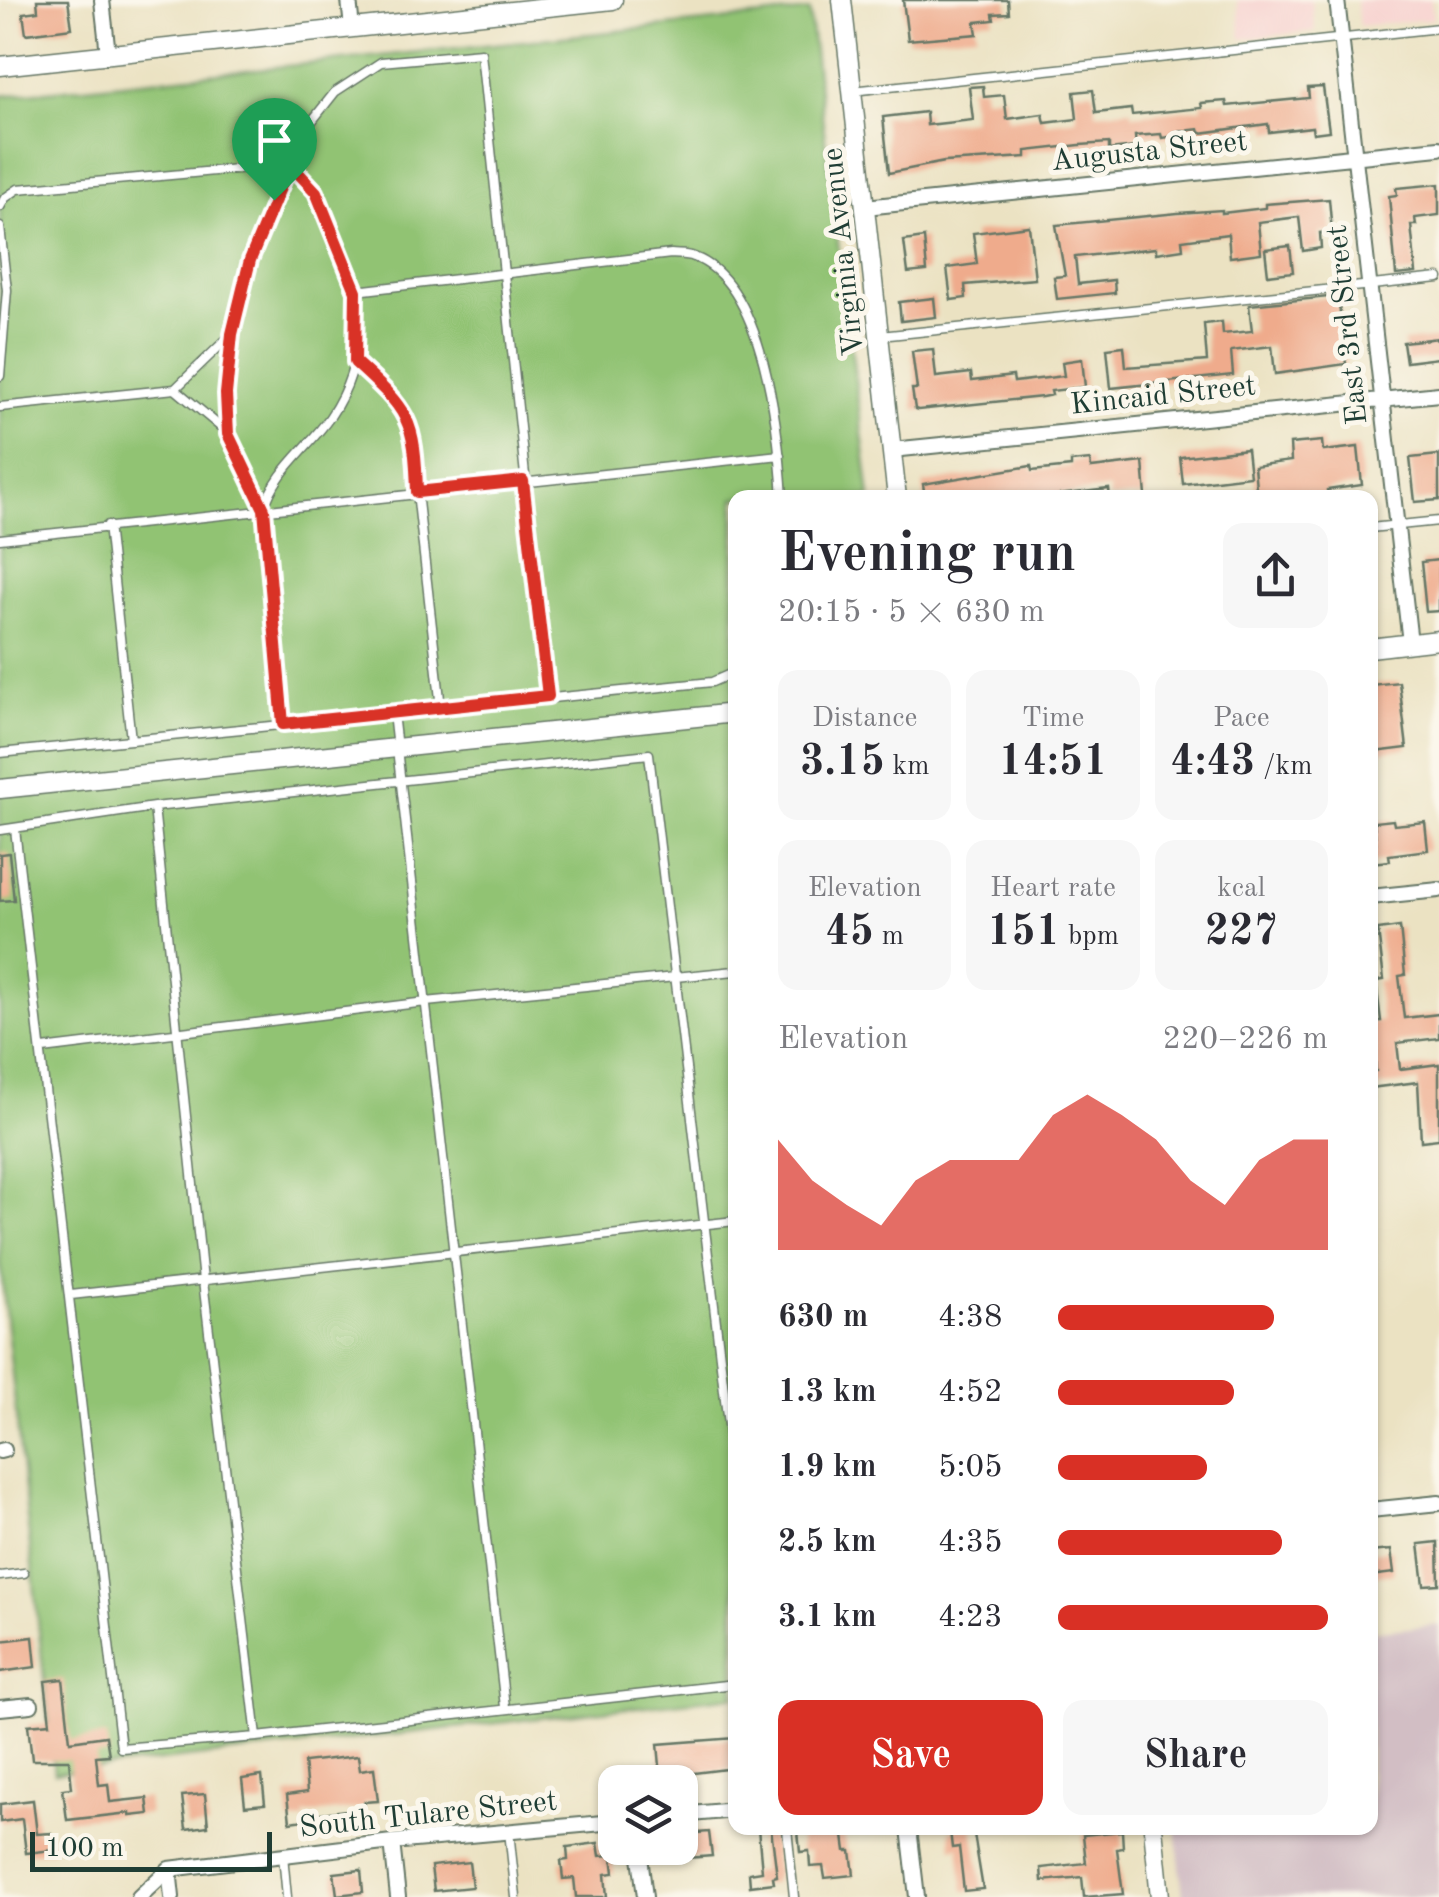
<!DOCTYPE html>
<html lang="en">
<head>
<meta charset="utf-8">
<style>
	body { margin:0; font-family:"Old Standard TT",serif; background:#f7f7f7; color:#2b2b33; height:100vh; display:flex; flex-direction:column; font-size:38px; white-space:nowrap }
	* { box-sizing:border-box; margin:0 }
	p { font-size:32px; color:#7c7c81 }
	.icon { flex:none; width:55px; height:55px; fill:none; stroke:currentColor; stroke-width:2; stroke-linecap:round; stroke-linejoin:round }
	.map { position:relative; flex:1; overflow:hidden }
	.side { position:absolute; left:728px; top:490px; width:650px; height:1345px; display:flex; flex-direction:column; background:#fff; border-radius:20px; box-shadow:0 2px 8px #0004 }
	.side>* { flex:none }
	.tools { position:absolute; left:598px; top:1765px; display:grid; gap:20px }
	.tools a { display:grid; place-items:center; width:100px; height:100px; border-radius:20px; background:#fff; box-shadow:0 2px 8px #0004; font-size:50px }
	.scale { position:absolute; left:30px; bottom:25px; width:242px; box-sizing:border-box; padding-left:10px; border:5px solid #1f3d34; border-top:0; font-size:28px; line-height:35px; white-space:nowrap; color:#1f3d34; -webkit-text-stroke:8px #fbf7ec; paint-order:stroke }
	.pin { position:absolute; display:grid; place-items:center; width:85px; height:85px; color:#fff; margin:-102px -42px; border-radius:50% 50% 50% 0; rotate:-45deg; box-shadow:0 0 10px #0007 }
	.pin .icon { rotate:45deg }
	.round { display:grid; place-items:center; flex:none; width:105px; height:105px; border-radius:20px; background:#f7f7f7 }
	.summary { display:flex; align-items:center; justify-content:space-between; height:170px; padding:0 50px }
	h1 { font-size:55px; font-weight:700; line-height:75px }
	.stats { display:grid; grid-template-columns:repeat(3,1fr); gap:15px; height:170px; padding:10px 50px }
	.stats div { display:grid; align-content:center; border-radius:20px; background:#f7f7f7; text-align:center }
	.stats b { font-size:42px; font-weight:700 }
	.stats small { font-size:28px; font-weight:400 }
	.stats p { font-size:28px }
	.chart { height:280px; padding:20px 50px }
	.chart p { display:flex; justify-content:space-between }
	.chart svg { width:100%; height:180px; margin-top:10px; fill:#d93025; opacity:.7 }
	.button { display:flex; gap:20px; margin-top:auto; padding:20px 50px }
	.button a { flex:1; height:115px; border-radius:20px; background:#d93025; color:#fff; font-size:40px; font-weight:700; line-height:115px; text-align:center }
	.button a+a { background:#f7f7f7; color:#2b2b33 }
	ul { padding:0 50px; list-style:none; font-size:32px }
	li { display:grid; grid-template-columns:160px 120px 1fr; align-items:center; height:75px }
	li i { height:25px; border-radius:12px; background:#d93025 }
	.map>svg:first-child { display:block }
	.built { fill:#f7d0ce }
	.industrial { fill:#d2bec4 }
	.green { fill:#91c373; stroke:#588054; stroke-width:2.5 }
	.building { fill:#efab8c }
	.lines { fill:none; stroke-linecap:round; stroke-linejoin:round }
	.service-casing { stroke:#676; stroke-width:11 }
	.minor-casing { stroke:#676; stroke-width:18 }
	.tertiary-casing { stroke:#676; stroke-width:21 }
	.service { stroke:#fff; stroke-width:8 }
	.minor { stroke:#fff; stroke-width:14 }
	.tertiary { stroke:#fff; stroke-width:18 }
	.route-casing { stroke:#fff; stroke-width:20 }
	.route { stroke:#d93025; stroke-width:12 }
	.labels { text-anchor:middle; stroke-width:10; stroke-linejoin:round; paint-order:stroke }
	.street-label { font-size:30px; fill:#1f3d34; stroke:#fbf7ec }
</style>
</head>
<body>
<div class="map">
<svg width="1439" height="1897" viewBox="0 0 1439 1897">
	<rect width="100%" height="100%" fill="#fbf7ec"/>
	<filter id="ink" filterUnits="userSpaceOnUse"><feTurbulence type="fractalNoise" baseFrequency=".01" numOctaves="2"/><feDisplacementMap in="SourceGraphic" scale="20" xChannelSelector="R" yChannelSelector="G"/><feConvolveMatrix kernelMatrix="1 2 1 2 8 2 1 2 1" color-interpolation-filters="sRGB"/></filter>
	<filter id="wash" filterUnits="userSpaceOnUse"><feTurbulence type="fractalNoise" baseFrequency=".0048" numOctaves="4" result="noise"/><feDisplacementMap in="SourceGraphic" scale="40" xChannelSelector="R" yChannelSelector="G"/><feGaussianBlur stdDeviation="2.25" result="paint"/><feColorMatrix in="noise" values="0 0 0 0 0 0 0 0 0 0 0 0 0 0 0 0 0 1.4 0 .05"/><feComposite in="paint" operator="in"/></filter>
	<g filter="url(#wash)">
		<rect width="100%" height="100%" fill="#ebe2c2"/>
		<path class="built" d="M 1237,0 L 1311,0 L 1315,31 L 1241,39 Z
			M 1356,0 L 1431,0 L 1433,19 L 1359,26 Z"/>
		<path class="industrial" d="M 1439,1625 L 1439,1897 L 1183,1897 L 1176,1828 L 1370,1828 L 1370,1632 Z"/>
		<path class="green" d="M 809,11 L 870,497 L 735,498 L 735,1696 L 54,1773 L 0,1261 L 0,96 Z"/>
		<g id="blocks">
			<path class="building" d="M 37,0 L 68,0 L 72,28 L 26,34 L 23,13 L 38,11 Z
				M 903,0 L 1008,0 L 1009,13 L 993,14 L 994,20 L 975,22 L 977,34 L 908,40 Z
				M 983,86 L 984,97 L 1004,95 L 1007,119 L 1043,114 L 1045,123 L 1077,119 L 1074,92 L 1093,90 L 1096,113 L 1131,109 L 1132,115 L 1202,108 L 1201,103 L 1226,101 L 1227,106 L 1309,98 L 1308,88 L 1323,87 L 1329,131 L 1313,133 L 1312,127 L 1269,132 L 1268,124 L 1200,133 L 1199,129 L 1174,132 L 1175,136 L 1162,138 L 1161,134 L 1135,136 L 1136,147 L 1109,150 L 1109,143 L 1080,145 L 1026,151 L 1026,157 L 944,162 L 889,173 L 883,117 L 926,112 L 927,125 L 973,120 L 969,87 Z
				M 1439,184 L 1439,215 L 1415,218 L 1416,225 L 1411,225 L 1416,273 L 1396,275 L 1389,196 L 1397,195 L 1396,188 Z
				M 1329,199 L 1332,232 L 1320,233 L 1321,248 L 1303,251 L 1299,217 L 1258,222 L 1261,253 L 1230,257 L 1228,234 L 1182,240 L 1183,249 L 1156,253 L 1156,248 L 1075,257 L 1078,284 L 1114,280 L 1115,293 L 1057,299 L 1054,277 L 1065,276 L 1056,225 L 1178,213 L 1222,210 L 1222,213 L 1265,208 L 1265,204 Z
				M 1029,226 L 1035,279 L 965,285 L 966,298 L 951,300 L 947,268 L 977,264 L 973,233 Z
				M 924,238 L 927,271 L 908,273 L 904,241 Z
				M 1290,246 L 1293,272 L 1268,275 L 1265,249 Z
				M 1338,296 L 1346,364 L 1275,374 L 1272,346 L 1231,351 L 1233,375 L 1111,388 L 1107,348 L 1124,346 L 1126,367 L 1207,361 L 1204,324 L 1222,322 L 1223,334 L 1252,331 L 1249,305 Z
				M 934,298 L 936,317 L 901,321 L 899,302 Z
				M 1439,338 L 1439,358 L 1406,362 L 1403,342 Z
				M 933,349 L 936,377 L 971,373 L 972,381 L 1013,376 L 1014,382 L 1064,376 L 1062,362 L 1082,359 L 1085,387 L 1051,391 L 1052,395 L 1042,397 L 918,410 L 915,409 L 912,389 L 917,389 L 912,351 Z
				M 1322,441 L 1323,451 L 1358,447 L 1362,485 L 1327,490 L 1328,498 L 1296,498 L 1295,493 L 1257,498 L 1254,466 L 1291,461 L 1290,444 Z
				M 1247,449 L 1250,476 L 1183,484 L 1180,457 Z
				M 1439,455 L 1439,500 L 1415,502 L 1410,458 Z
				M 1090,460 L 1091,468 L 1143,462 L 1146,496 L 1110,498 L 1109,489 L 1058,495 L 1059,498 L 925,498 L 923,484 L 1031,466 L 1032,471 L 1071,467 L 1071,462 Z
				M 1439,560 L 1439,611 L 1426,612 L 1421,562 Z
				M 1399,682 L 1407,748 L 1374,752 L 1370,685 Z
				M 1393,820 L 1394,825 L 1425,822 L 1428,850 L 1389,855 L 1390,861 L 1370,863 L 1370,844 L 1376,843 L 1374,822 Z
				M 9,853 L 14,900 L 0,901 L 0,854 Z
				M 1400,927 L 1405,975 L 1399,976 L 1404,1018 L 1439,1014 L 1439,1038 L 1397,1043 L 1400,1069 L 1439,1064 L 1439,1139 L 1421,1141 L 1418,1082 L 1370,1088 L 1370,1072 L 1376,1071 L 1374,1044 L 1370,1045 L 1370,1022 L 1381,1021 L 1376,981 L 1384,980 L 1378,930 Z
				M 1438,1542 L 1439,1584 L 1424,1585 L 1419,1544 Z
				M 1391,1550 L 1394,1573 L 1370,1576 L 1370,1552 Z
				M 33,1637 L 36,1667 L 0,1672 L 0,1641 Z
				M 63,1679 L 70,1741 L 106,1736 L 109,1755 L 96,1756 L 99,1785 L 108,1784 L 110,1802 L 147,1798 L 149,1814 L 130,1816 L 130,1813 L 67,1820 L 63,1789 L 72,1788 L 69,1760 L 32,1760 L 28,1725 L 50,1723 L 45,1681 Z
				M 735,1738 L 735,1768 L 661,1777 L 658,1744 Z
				M 358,1756 L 360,1770 L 374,1768 L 378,1801 L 364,1802 L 364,1808 L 304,1815 L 305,1820 L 290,1822 L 287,1795 L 307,1792 L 304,1762 Z
				M 262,1776 L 265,1804 L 245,1806 L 242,1779 Z
				M 205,1794 L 208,1826 L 186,1829 L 182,1796 Z
				M 33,1800 L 37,1834 L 51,1833 L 53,1850 L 26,1853 L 22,1819 L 0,1822 L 0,1804 Z
				M 758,1828 L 771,1828 L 777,1876 L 773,1877 L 774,1883 L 750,1886 L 749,1873 L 762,1871 Z
				M 821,1828 L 843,1828 L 846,1851 L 851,1851 L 854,1875 L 825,1878 L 823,1866 L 810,1867 L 809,1851 L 800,1852 L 798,1831 Z
				M 959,1828 L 973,1828 L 983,1889 L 964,1891 L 959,1847 L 952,1848 L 950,1831 Z
				M 1122,1831 L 1123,1848 L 1117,1849 L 1123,1894 L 1084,1897 L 1082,1877 L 1042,1881 L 1041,1868 L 1086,1863 L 1083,1835 Z
				M 709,1832 L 712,1856 L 688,1858 L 685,1834 Z
				M 598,1843 L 600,1856 L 612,1855 L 614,1873 L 605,1874 L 607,1897 L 576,1897 L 574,1878 L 563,1879 L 561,1861 L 568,1860 L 567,1847 Z
				M 469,1862 L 472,1887 L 434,1891 L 431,1866 Z
				M 361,1870 L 363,1892 L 337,1895 L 334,1873 Z"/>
		</g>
	</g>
	<g filter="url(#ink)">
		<use href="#blocks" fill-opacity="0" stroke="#676" stroke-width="2.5"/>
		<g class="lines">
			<g class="service-casing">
				<path id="service" d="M 852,91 L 1439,28
					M 0,207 L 5,198 L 18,189 L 291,164 L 312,121 L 335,92 L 381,62 L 481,53 L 548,696
					M 0,227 L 7,290 L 0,376
					M 356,291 L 671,254 C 678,255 687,254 694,257 C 765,283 779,434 783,498
					M 880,336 L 1439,278
					M 355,362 L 394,397 L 408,418 L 416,448 L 417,492 L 441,708
					M 175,389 L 229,434
					M 0,407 L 175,389 L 232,334
					M 264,509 L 229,434 L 226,394 L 232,334 L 250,260 L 291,164 C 299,173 310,183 316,193 C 324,205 329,221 335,235 C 362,298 371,356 330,417 C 308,449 275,470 264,509 L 283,724
					M 108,525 L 131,740
					M 1370,528 L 1439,521
					M 0,539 L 780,455
					M 393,713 L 505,1707
					M 0,753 L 712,682 L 735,672
					M 154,807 L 203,1281 L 257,1737
					M 15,829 L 121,1748 L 257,1737 L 735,1684
					M 0,830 L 154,807 L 649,754 L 735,1484
					M 43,1049 L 426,1002 L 735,971
					M 71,1295 L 735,1221
					M 0,1576 L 24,1573
					M 787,1828 L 794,1897
					M 509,1831 L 516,1897
					M 283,1855 L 287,1897"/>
			</g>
			<g class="minor-casing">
				<path id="minor" d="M 102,0 L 108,54
					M 349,0 L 352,28
					M 1337,0 L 1410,643
					M 865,207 L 1439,148
					M 892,450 L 1439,394
					M 1370,897 L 1439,890
					M 0,1451 L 4,1450
					M 1370,1510 L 1439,1503
					M 0,1708 L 31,1705
					M 680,1815 L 735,1810
					M 909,1828 L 917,1897
					M 392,1842 L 398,1897
					M 639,1848 L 645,1897
					M 169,1869 L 172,1897
					M 139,1897 L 169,1869 L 392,1842 L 615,1822"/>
			</g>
			<g class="tertiary-casing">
				<path id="tertiary" d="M 842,0 L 897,498
					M 0,66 L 613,0
					M 1370,648 L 1439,640
					M 0,789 L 735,713
					M 1153,1828 L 1160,1897"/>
			</g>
			<use href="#service" class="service"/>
			<use href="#minor" class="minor"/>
			<use href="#tertiary" class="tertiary"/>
		</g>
	</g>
	<g class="lines" filter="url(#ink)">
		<g class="route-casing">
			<path id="route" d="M 290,164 L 316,192 L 356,291 L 355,362 C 409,411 415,419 417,492 L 523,481 L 548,696 L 283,724 L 264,509 L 228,434 L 226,394 L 232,334 L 250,260 Z"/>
		</g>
		<use href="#route" class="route"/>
	</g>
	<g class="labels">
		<g class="street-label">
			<text transform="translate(1149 150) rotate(-6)" y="10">Augusta Street</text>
			<text transform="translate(842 252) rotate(-96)" y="10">Virginia Avenue</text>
			<text transform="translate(1346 325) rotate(-96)" y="10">East 3rd Street</text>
			<text transform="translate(1163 394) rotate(-6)" y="10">Kincaid Street</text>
			<text transform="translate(428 1813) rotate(-6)" y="10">South Tulare Street</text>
		</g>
	</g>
</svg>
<div class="tools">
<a><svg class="icon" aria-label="layers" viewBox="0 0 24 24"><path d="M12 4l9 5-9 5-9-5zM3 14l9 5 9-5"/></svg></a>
</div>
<div class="scale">100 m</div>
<div class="pin" style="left:274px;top:200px;background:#1e9e55"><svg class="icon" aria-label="arrive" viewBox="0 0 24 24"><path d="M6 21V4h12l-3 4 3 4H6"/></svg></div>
<section class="side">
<div class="summary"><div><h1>Evening run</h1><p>20:15 · 5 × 630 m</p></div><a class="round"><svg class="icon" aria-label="share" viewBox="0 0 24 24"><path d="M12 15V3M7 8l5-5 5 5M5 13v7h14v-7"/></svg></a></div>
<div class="stats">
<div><p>Distance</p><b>3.15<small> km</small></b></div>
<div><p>Time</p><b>14:51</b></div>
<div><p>Pace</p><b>4:43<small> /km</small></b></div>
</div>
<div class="stats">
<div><p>Elevation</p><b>45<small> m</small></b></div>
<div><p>Heart rate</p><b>151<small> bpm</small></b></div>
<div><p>kcal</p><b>227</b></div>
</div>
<div class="chart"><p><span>Elevation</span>220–226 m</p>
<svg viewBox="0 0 160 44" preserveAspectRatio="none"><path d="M0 44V17L10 27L20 33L30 38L40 27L50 22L60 22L70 22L80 11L90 6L100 11L110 17L120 27L130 33L140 22L150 17L160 17V44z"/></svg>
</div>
<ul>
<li><b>630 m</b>4:38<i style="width:80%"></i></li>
<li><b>1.3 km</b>4:52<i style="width:65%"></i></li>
<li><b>1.9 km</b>5:05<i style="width:55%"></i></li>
<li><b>2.5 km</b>4:35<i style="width:83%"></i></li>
<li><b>3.1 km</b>4:23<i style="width:100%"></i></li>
</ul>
<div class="button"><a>Save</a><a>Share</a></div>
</section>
</div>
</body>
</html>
